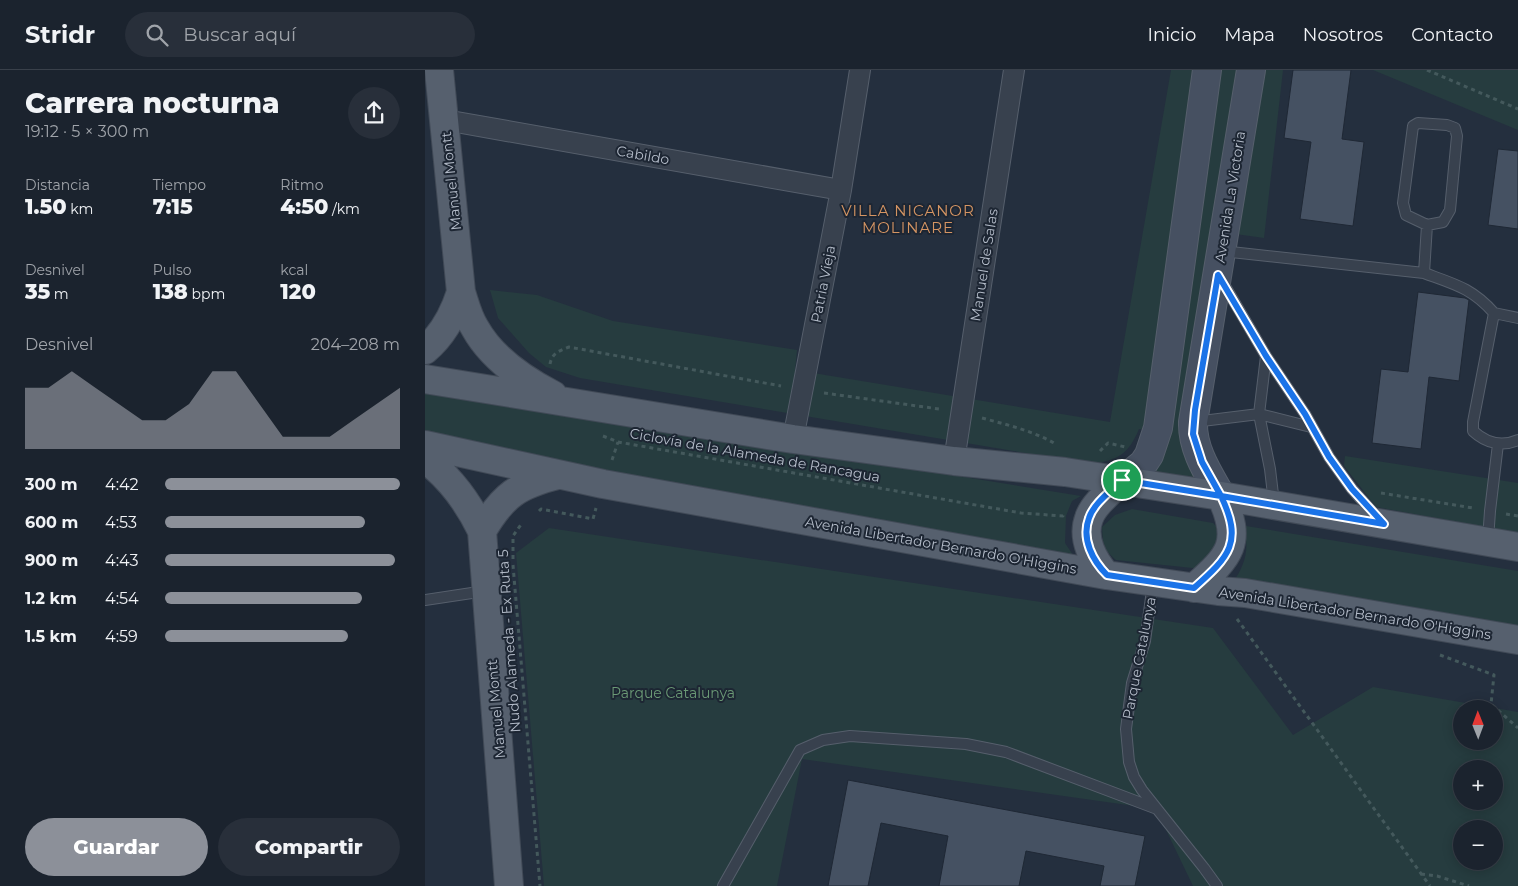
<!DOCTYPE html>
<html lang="es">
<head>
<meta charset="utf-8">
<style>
	body { margin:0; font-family:Montserrat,sans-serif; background:#282f3a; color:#f1f3f6; height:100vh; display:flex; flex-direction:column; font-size:19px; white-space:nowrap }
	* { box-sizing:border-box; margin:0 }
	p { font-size:16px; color:#a0a4aa }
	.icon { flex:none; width:28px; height:28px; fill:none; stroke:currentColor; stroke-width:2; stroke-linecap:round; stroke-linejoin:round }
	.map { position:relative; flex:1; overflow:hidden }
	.side { display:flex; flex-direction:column; background:#1b232e; width:425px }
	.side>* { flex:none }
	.needle { width:32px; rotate:359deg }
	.fabs { position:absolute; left:1028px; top:630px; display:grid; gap:10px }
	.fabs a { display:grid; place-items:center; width:50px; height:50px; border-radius:50%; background:#1b232e; box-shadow:0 2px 12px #0003,0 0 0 1px #39404a; font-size:25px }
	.pin { position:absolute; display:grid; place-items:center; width:42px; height:42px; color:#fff; margin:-21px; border:2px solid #fff; border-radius:50%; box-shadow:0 1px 5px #0007 }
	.round { display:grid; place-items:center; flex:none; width:52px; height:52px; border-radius:26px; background:#282f3a }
	.head { display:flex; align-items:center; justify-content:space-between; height:85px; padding:0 25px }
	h1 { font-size:28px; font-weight:800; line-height:38px }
	.stats { display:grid; grid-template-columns:repeat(3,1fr); gap:8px; height:85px; padding:5px 25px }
	.stats div { display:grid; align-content:center }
	.stats b { font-size:21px; font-weight:800 }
	.stats small { font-size:14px; font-weight:400 }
	.stats p { font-size:14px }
	.chart { height:140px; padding:10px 25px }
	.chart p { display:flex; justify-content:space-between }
	.chart svg { width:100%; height:90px; margin-top:5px; fill:#8c9099; opacity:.7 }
	.action { display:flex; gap:10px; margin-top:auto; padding:10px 25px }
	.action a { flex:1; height:58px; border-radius:30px; background:#8c9099; color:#fff; font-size:20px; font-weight:800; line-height:58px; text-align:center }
	.action a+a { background:#282f3a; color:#f1f3f6 }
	ul { padding:0 25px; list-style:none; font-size:16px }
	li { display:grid; grid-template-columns:80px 60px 1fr; align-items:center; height:38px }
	li i { height:12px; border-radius:6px; background:#8c9099 }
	header { display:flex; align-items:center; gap:30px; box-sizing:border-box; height:70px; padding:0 25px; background:#1b232e; border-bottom:1px solid #39404a }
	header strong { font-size:24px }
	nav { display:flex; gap:28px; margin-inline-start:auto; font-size:18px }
	.search { width:350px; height:45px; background:#282f3a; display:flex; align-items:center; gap:12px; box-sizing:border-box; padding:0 18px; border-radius:28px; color:#a0a4aa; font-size:19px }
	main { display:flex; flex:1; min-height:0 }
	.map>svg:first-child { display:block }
	.green { fill:#263c3f; fill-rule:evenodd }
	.building { fill:#455162; stroke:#1f2835 }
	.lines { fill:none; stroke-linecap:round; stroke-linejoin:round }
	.service-casing { stroke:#565f6c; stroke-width:12 }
	.minor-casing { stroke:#565f6c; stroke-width:22 }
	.secondary-casing { stroke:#565f6c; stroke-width:30 }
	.primary-casing { stroke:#414a57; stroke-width:30 }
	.path { stroke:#44595c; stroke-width:3; stroke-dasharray:4 4; stroke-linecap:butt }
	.service { stroke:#38414e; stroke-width:10 }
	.minor { stroke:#38414e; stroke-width:20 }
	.secondary { stroke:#465061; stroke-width:28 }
	.primary { stroke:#56606e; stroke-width:28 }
	.route-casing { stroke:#fff; stroke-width:10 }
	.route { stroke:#1a73e8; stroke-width:6 }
	.labels { text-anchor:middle; stroke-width:4; stroke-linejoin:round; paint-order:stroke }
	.street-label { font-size:14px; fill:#b4bcc9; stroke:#1d2633 }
	.park-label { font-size:14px; fill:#6b9a76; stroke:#1d2633 }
	.neighbourhood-label { font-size:15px; letter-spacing:1px; fill:#d59563; stroke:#1d2633 }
</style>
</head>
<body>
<header>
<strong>Stridr</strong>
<div class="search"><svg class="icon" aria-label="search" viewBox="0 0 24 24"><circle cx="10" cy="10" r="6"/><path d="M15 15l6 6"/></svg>Buscar aquí</div>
<nav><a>Inicio</a><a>Mapa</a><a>Nosotros</a><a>Contacto</a></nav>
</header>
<main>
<section class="side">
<div class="head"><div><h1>Carrera nocturna</h1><p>19:12 · 5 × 300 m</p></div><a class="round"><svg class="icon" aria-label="share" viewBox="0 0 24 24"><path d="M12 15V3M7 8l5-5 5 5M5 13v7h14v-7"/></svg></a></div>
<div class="stats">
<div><p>Distancia</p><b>1.50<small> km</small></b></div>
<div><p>Tiempo</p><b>7:15</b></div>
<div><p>Ritmo</p><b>4:50<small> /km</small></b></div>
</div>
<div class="stats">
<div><p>Desnivel</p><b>35<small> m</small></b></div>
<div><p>Pulso</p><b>138<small> bpm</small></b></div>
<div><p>kcal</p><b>120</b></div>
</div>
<div class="chart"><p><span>Desnivel</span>204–208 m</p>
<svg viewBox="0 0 160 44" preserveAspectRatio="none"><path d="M0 44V14L10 14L20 6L30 14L40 22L50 30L60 30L70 22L80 6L90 6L100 22L110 38L120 38L130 38L140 30L150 22L160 14V44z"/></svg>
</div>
<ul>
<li><b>300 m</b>4:42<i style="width:100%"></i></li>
<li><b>600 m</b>4:53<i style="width:85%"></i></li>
<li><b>900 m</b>4:43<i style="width:98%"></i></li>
<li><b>1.2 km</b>4:54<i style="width:84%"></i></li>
<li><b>1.5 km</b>4:59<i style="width:78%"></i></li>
</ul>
<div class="action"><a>Guardar</a><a>Compartir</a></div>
</section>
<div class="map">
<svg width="1093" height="816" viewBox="0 0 1093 816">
	<rect width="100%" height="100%" fill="#242f3e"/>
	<path class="green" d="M 746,0 L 858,0 L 839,168 L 789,161 L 764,393 L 771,410 L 716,400 L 739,363 L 714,359 C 703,385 693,390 666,394 L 155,308 L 121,297 L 104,283 L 73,248 L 65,220 L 112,225 L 188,251 L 372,280 L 370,300 L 685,352 Z
		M 948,0 L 1093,0 L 1093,60 Z
		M 0,319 L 656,426 L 647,431 L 641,446 L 640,473 L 648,485 L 566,473 L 367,442 L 0,364 Z
		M 920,386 L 1093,413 L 1093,463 L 951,437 L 919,396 Z
		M 707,439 L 788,453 L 793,458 L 799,475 L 777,499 L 691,490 C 678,479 678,474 677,457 L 690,445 Z
		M 815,455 L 1093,501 L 1093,558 L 808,512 C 817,500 823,485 821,470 C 820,465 816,459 815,455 Z
		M 124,458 L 788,558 L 868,665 L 948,617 L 1093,642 L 1093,816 L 768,816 L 731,739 L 377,689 L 352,816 L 119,816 L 91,483 ZM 1036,639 L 1069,639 L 1069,671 L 1036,671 ZM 1036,699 L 1069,699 L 1069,731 L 1036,731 ZM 1036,759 L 1069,759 L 1069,791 L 1036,791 Z"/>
	<path class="building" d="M 868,0 L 926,0 L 917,69 L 939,72 L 928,156 L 875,149 L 886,72 L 859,68 Z
		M 1073,79 L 1093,81 L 1093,159 L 1063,155 Z
		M 993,222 L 1040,228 L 1044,230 L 1034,311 L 1004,307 L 996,379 L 947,373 L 956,299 L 983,302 Z
		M 423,710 L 720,766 L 710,816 L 675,816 L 679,796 L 601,781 L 594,816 L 514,816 L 523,766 L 456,753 L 443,816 L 403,816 Z"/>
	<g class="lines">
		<g class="service-casing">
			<path id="service" d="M 993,53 L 1022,55 L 1030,58 L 1032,66 L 1025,140 L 1018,152 L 1002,155 L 981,145 L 978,133 L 988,56 Z
				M 1002,155 L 999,203 C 1029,214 1047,218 1069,243
				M 797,181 L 999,203
				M 1093,248 L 1069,243 L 1048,352 L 1048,361 C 1061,373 1077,377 1093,370
				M 841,286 L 880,344 L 904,387 L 927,419 L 951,446
				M 769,352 L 834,344 L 841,286 L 797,211
				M 849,433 L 845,399 L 834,344 L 886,357
				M 1063,470 L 1065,441 L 1073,374
				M 728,513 L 720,571 L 707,613 L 701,659 L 704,692 L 709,707 L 717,720 L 779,798 L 792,816
				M 0,530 L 60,521
				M 298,816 L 375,680 L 398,670 L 425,666 L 541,674 L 581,682 L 732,739"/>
		</g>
		<g class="minor-casing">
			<path id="minor" d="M 20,50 L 416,120
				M 368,369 L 416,120 L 435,0
				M 529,391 L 589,0"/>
		</g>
		<g class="secondary-casing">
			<path id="secondary" d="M 697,411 L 718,394 L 724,385 L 733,358 L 782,0
				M 796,426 C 783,403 767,379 768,352 L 826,0"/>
		</g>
		<g class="primary-casing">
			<path id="primary" d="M 14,0 L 36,222 C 40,234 43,247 50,258 C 66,287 99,310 128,325
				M 0,280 C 18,265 29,244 36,222
				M 0,309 L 368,369 L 529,391 L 640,402 L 796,426 L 1093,477
				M 0,375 L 178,414 L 681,505 L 793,521 L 820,523 L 1093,570
				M 0,389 C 26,408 43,432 57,461 L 84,816
				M 57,461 C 78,425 93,415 133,405
				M 681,505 C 669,491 656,469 664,448 C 669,433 686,421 697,411
				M 769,518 C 805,486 818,473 796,426"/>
		</g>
		<path class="path" d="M 1002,0 L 1093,39
			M 125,294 C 127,283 134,281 144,277 L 356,316
			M 399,323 L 514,339
			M 557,348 C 583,355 608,361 631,374
			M 178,366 L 193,372 L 596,443 L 638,446 L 638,445
			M 675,381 L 683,373 L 700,377
			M 187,390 L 193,372
			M 956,423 L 1048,438
			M 114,441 L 116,439 L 168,449 L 171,438
			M 1081,444 L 1093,446
			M 88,489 L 88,466 L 97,453
			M 88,495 L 115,816
			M 812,549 L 1005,816
			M 1015,585 L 1069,605 L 1066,634 L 1093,658
			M 996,804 L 1012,806 L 1044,816"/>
		<use href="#service" class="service"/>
		<use href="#minor" class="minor"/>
		<use href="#secondary" class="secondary"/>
		<use href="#primary" class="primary"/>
	</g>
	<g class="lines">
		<g class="route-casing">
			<path id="route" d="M 697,410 C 686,421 669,433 664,448 C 656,469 668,491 682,505 L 769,518 C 805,486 818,472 796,426 L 959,454 L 927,419 L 904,387 L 880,344 L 841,286 L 793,205 L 770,340 L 768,364 L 777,392 L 796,426 L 697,410"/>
		</g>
		<use href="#route" class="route"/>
	</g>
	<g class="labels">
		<g class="street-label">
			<text transform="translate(218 85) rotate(10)" y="5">Cabildo</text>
			<text transform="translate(26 111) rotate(-96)" y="5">Manuel Montt</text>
			<text transform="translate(805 127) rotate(-81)" y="5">Avenida La Victoria</text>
			<text transform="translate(559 195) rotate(-81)" y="5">Manuel de Salas</text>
			<text transform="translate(398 214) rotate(-79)" y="5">Patria Vieja</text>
			<text transform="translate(330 385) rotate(10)" y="5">Ciclovía de la Alameda de Rancagua</text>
			<text transform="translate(516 475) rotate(10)" y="5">Avenida Libertador Bernardo O'Higgins</text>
			<text transform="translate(930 543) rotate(9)" y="5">Avenida Libertador Bernardo O'Higgins</text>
			<text transform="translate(84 571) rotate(-94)" y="5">Nudo Alameda - Ex Ruta 5</text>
			<text transform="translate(714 588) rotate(-79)" y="5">Parque Catalunya</text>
			<text transform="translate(71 639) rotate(-95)" y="5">Manuel Montt</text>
		</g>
		<g class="park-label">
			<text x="248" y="628">Parque Catalunya</text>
		</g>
		<g class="neighbourhood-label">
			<text x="483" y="146">VILLA NICANOR<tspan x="483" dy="17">MOLINARE</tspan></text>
		</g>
	</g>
</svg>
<div class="fabs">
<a><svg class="needle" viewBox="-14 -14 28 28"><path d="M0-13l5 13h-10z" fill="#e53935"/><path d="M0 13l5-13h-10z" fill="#a0a4aa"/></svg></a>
<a>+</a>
<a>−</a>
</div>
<div class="pin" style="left:697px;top:410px;background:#1e9e55"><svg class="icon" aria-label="arrive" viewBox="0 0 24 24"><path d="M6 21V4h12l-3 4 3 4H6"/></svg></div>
</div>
</main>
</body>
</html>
